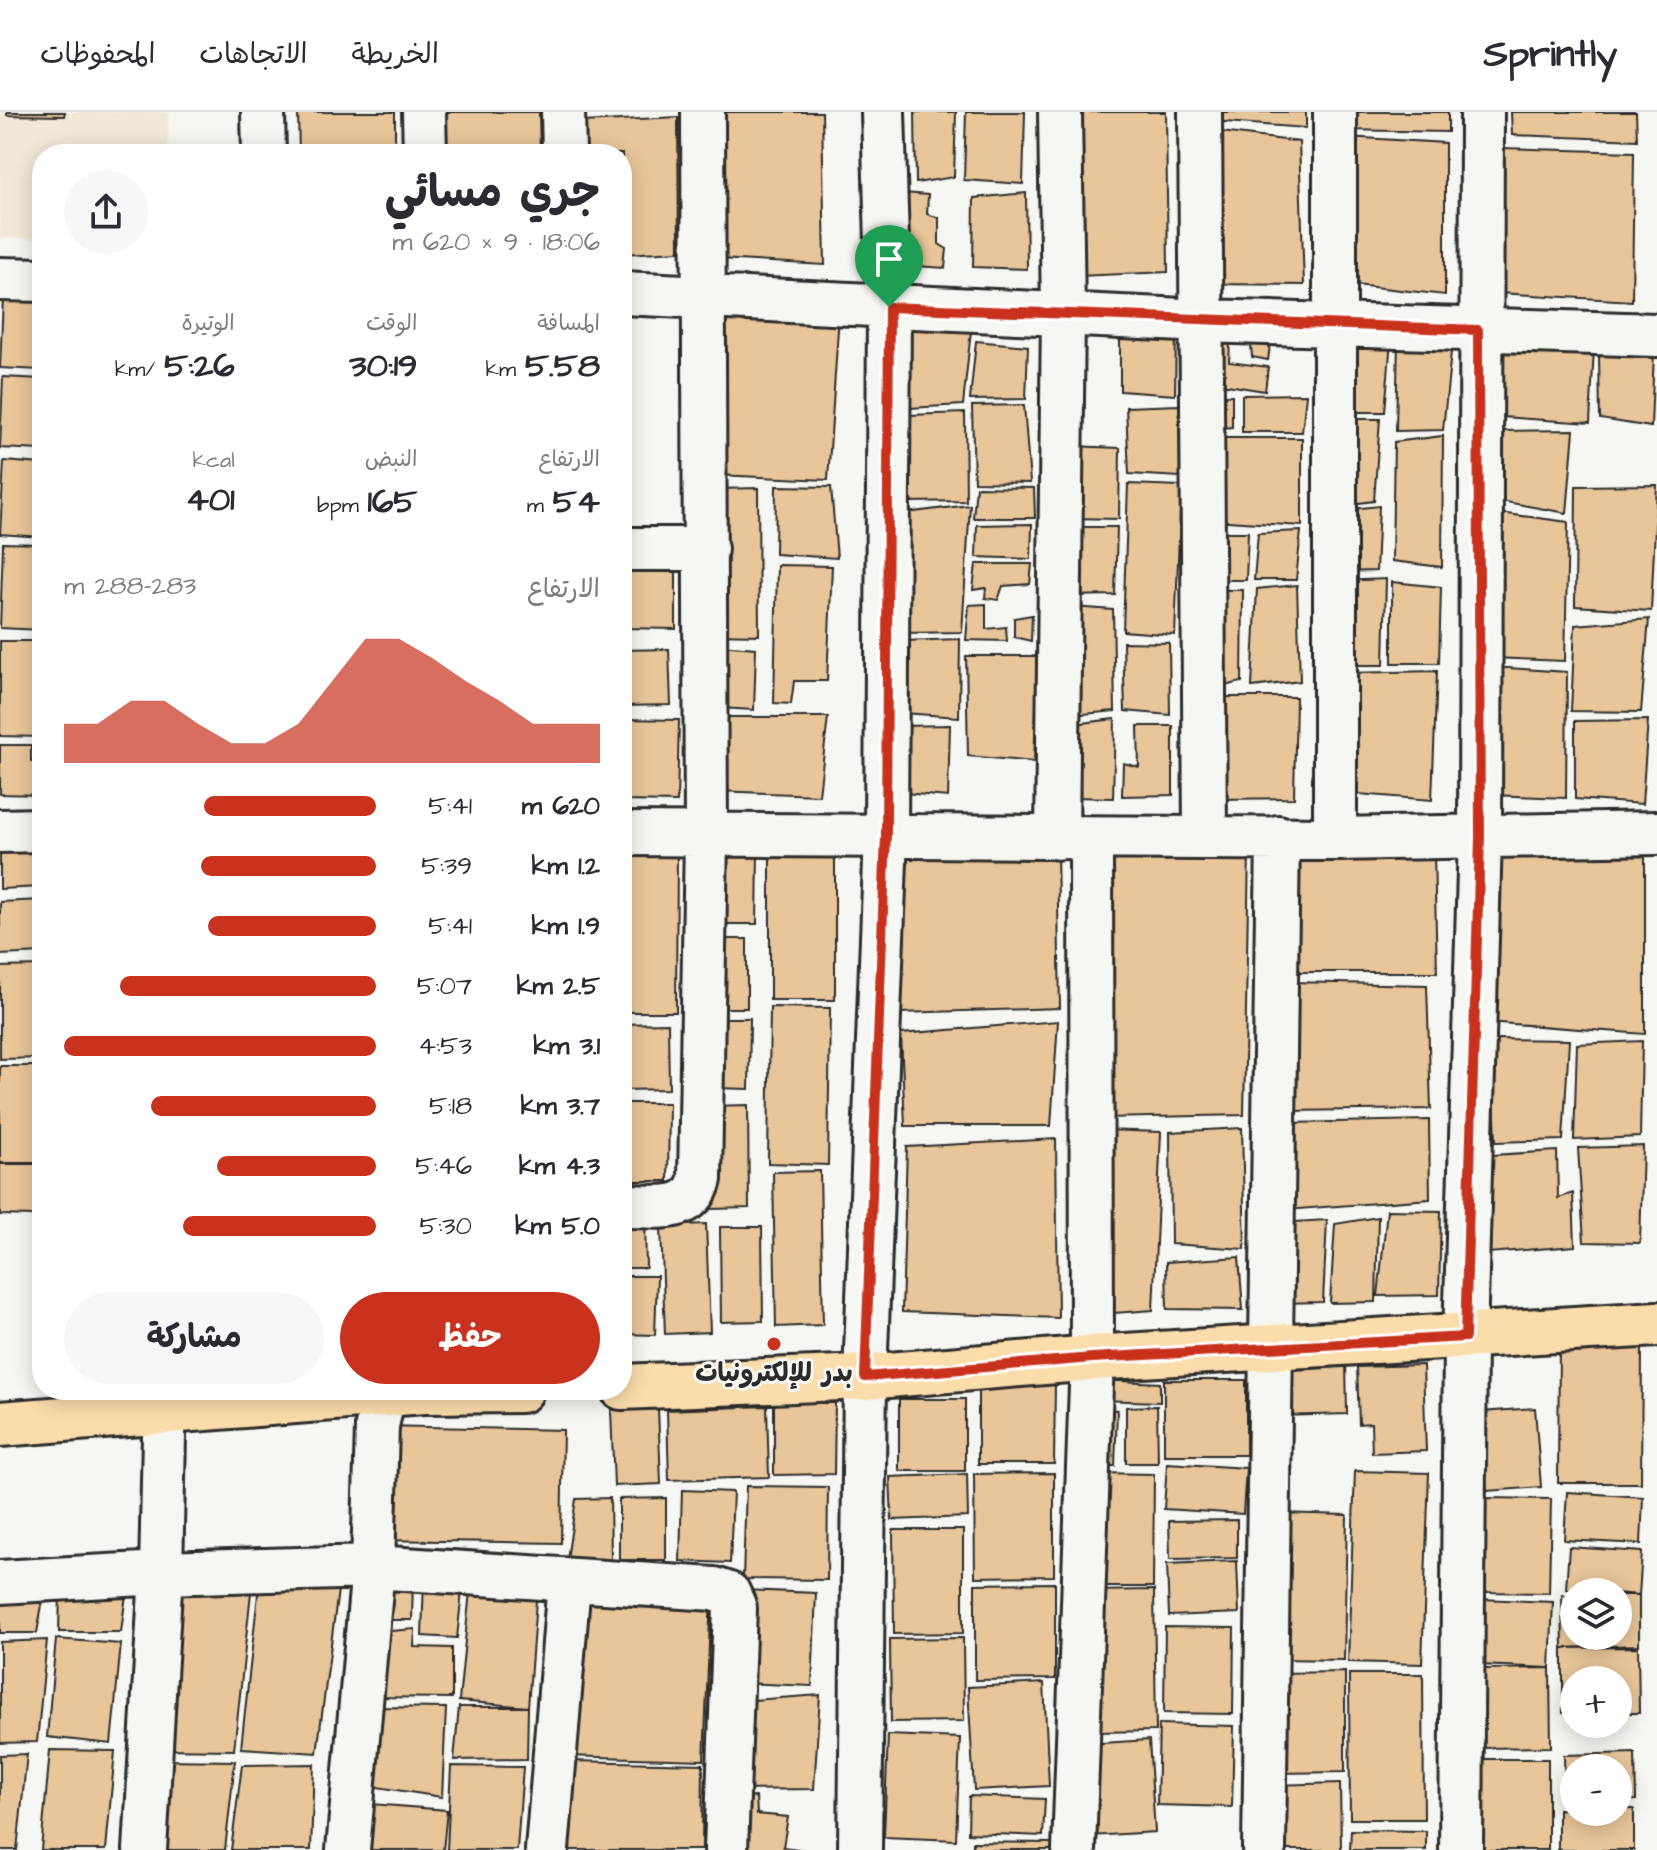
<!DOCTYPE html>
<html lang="ar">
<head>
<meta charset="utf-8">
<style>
	body { margin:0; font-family:"Architects Daughter","Playpen Sans Arabic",sans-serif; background:#f7f7f7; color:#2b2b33; direction:rtl; height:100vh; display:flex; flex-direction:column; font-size:30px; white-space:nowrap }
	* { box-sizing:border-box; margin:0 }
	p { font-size:26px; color:#7c7c81 }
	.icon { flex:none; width:44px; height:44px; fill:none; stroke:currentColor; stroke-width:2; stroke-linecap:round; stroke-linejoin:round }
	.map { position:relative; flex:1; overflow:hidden; direction:ltr }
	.drawer { position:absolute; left:32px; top:32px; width:600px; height:1256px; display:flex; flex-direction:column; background:#fff; border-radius:32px; box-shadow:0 4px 20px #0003; direction:rtl }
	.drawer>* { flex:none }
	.fabs { position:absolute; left:1560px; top:1466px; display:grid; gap:16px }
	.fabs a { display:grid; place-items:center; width:72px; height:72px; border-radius:50%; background:#fff; box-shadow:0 4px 20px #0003; font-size:40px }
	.pin { position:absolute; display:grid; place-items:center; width:68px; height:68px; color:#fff; margin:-82px -34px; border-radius:50% 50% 50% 0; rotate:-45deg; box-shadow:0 0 8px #0007 }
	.pin .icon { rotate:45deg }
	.round { display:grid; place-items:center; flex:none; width:84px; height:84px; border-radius:42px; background:#f7f7f7 }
	.headline { display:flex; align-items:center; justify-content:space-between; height:136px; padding:0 32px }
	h1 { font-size:44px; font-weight:700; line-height:60px }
	.metrics { display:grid; grid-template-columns:repeat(3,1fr); gap:12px; height:136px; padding:8px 32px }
	.metrics div { display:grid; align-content:center }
	.metrics b { font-size:34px; font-weight:700 }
	.metrics small { font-size:22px; font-weight:400 }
	.metrics p { font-size:22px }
	.chart { height:224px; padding:16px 32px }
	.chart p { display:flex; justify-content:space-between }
	.chart svg { width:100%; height:144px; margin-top:8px; fill:#c8321e; opacity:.7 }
	.action { display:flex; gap:16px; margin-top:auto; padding:16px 32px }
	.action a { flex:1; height:92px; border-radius:48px; background:#c8321e; color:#fff; font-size:32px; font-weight:700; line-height:92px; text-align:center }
	.action a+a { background:#f7f7f7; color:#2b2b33 }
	ul { padding:0 32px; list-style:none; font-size:26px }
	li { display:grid; grid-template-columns:128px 96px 1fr; align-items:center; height:60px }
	li i { height:20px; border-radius:10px; background:#c8321e }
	header { display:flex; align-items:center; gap:48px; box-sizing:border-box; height:112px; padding:0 40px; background:#fff; border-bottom:2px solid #e1e1e2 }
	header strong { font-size:38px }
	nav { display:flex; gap:44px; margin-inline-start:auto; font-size:28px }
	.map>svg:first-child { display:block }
	.built { fill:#f2e8d8 }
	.building { fill:#e9c69a; stroke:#2b2b2b; stroke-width:2 }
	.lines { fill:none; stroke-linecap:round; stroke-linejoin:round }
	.minor-casing { stroke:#2b2b2b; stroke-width:48 }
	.major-casing { stroke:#2b2b2b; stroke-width:50 }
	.minor { stroke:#f6f6f2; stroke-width:42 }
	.major { stroke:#fbddab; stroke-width:44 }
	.route-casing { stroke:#fff; stroke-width:16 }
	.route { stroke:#c8321e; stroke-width:10 }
	.poi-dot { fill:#c8321e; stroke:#f6f6f2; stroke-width:3 }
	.labels { text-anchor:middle; stroke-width:6; stroke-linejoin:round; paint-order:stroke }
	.poi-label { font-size:26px; font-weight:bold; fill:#2b2b2b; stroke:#f6f6f2 }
</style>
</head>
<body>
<header>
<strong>Sprintly</strong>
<nav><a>الخريطة</a><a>الاتجاهات</a><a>المحفوظات</a></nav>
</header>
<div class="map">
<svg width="1657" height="1738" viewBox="0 0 1657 1738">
	<rect width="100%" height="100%" fill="#f6f6f2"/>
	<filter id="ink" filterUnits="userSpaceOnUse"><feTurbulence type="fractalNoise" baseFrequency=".0125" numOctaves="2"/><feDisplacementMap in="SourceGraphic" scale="16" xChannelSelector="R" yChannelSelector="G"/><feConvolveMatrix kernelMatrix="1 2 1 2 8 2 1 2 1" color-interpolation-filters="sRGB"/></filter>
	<g filter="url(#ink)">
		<path class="built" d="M 0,0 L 168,0 L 168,42 L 42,42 L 42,127 L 0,126 Z"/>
		<path class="building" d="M 7,0 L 65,0 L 64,4 L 7,3 Z
			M 298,0 L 395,0 L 395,42 L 299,42 Z
			M 440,0 L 539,0 L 540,42 L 440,42 Z
			M 719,0 L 822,0 L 825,153 L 719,147 Z
			M 915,0 L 956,0 L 954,65 L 916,71 Z
			M 966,0 L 1025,0 L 1023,72 L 964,68 Z
			M 1074,0 L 1166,0 L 1168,160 L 1078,164 Z
			M 1211,0 L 1306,0 L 1306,16 L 1212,9 Z
			M 1350,0 L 1448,0 L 1448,20 L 1345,18 Z
			M 1511,0 L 1636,0 L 1637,28 L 1512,23 Z
			M 678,5 L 679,139 L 622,142 L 622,42 L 583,42 L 583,10 Z
			M 1214,19 L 1299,30 L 1304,173 L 1213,172 Z
			M 1346,25 L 1445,31 L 1445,183 L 1347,172 Z
			M 1502,36 L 1634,40 L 1632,189 L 1499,181 Z
			M 903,81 L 928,83 L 927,102 L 939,106 L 939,132 L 947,137 L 945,156 L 902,153 Z
			M 1026,81 L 1027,157 L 973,155 L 974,86 Z
			M 3,185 L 42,187 L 42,258 L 0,256 Z
			M 839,202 L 828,368 L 716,363 L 719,207 Z
			M 909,206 L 972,209 L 963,293 L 909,296 Z
			M 1120,211 L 1176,216 L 1175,283 L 1120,279 Z
			M 1344,224 L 1391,228 L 1385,300 L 1346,300 Z
			M 1398,227 L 1452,230 L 1443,318 L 1396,319 Z
			M 976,229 L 1028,234 L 1026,287 L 970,288 Z
			M 1210,229 L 1230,230 L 1229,250 L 1268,255 L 1265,279 L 1214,271 Z
			M 1251,232 L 1270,234 L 1268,248 L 1252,245 Z
			M 1594,235 L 1590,311 L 1502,305 L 1504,240 Z
			M 1654,239 L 1651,315 L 1600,307 L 1599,241 Z
			M 3,265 L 42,267 L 42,338 L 0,336 Z
			M 1306,282 L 1302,320 L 1242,320 L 1242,283 Z
			M 1211,283 L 1232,283 L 1232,315 L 1212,317 Z
			M 1024,293 L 1030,371 L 974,370 L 972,294 Z
			M 1179,293 L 1180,365 L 1129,362 L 1126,295 Z
			M 965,301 L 966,389 L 908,390 L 909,303 Z
			M 1341,307 L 1380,307 L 1374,389 L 1342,393 Z
			M 1574,318 L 1567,401 L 1500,389 L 1503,319 Z
			M 1443,324 L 1442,455 L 1392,449 L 1394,330 Z
			M 1214,326 L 1302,326 L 1302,414 L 1213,408 Z
			M 1071,334 L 1120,336 L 1119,407 L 1073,406 Z
			M 4,349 L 42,352 L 42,425 L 0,422 Z
			M 1128,372 L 1181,374 L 1175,523 L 1123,519 Z
			M 1657,373 L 1651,499 L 1575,494 L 1576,374 Z
			M 776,374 L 831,375 L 837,446 L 775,442 Z
			M 976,375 L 1034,376 L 1035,406 L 973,406 Z
			M 758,376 L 759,523 L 715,522 L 718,377 Z
			M 970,393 L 962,520 L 902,521 L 906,401 Z
			M 1379,394 L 1376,459 L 1342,460 L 1342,398 Z
			M 1499,401 L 1568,410 L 1565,549 L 1492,546 Z
			M 1032,412 L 1031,447 L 976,445 L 977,413 Z
			M 1070,415 L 1117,415 L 1115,483 L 1071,484 Z
			M 1301,419 L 1296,468 L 1254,468 L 1258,421 Z
			M 1213,420 L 1248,420 L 1246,468 L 1215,468 Z
			M 3,431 L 42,432 L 42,518 L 0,516 Z
			M 622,449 L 676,449 L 676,517 L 622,516 Z
			M 976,452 L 1032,452 L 1030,472 L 1003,474 L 998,488 L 985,486 L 986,476 L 973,478 Z
			M 777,453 L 832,454 L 827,569 L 794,569 L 791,592 L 774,591 Z
			M 1386,467 L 1384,553 L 1341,553 L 1340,469 Z
			M 1392,470 L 1441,475 L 1439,551 L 1392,551 Z
			M 1297,473 L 1300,569 L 1252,575 L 1257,477 Z
			M 1211,478 L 1243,478 L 1242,570 L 1211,577 Z
			M 986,492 L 986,517 L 1006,515 L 1007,529 L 966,528 L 969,493 Z
			M 1073,495 L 1113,498 L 1115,599 L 1073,603 Z
			M 1032,503 L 1031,529 L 1014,525 L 1014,506 Z
			M 1649,507 L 1641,600 L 1571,599 L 1575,513 Z
			M 960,527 L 959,605 L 903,601 L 904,529 Z
			M 0,529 L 42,529 L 42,625 L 0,624 Z
			M 1123,530 L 1169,531 L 1170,603 L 1125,599 Z
			M 718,533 L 756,536 L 754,598 L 720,596 Z
			M 669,537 L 671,593 L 622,594 L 622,538 Z
			M 966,544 L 1038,544 L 1034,650 L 968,644 Z
			M 1492,555 L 1567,560 L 1566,686 L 1490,683 Z
			M 1437,559 L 1432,688 L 1346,681 L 1343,561 Z
			M 1214,585 L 1296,585 L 1294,686 L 1214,687 Z
			M 720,605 L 828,605 L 819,683 L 717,679 Z
			M 622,607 L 679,608 L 677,690 L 622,689 Z
			M 1115,607 L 1113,686 L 1073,685 L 1075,612 Z
			M 1648,608 L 1642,692 L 1575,687 L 1575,609 Z
			M 950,613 L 948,685 L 904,681 L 903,614 Z
			M 1138,614 L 1173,614 L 1173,683 L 1122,684 L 1123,651 L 1139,655 Z
			M 0,633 L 31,633 L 31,649 L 42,649 L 42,683 L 0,682 Z
			M 42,728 L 42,775 L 0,777 L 0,731 Z
			M 770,728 L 835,728 L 835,888 L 770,888 Z
			M 1103,733 L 1249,737 L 1244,1003 L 1104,1006 Z
			M 1288,737 L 1434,741 L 1437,860 L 1289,860 Z
			M 677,738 L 676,900 L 628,900 L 629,739 Z
			M 718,739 L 758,740 L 757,812 L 717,812 Z
			M 906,739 L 1057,741 L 1060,896 L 899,901 Z
			M 1645,744 L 1645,922 L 1487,910 L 1497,745 Z
			M 42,788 L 42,841 L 0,843 L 0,790 Z
			M 716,827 L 747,827 L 747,896 L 716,896 Z
			M 42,854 L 42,946 L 0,947 L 0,855 Z
			M 1290,870 L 1427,873 L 1431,997 L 1288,999 Z
			M 770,895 L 830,896 L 828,1053 L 768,1051 Z
			M 716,906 L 750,906 L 749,977 L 715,976 Z
			M 1058,909 L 1051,1014 L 905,1014 L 901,922 Z
			M 668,911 L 669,977 L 622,978 L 622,912 Z
			M 1492,927 L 1569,928 L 1563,1028 L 1496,1030 Z
			M 1642,929 L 1640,1025 L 1574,1028 L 1577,932 Z
			M 0,954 L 42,954 L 42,1052 L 0,1052 Z
			M 622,991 L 669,991 L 668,1069 L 622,1069 Z
			M 748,993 L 749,1096 L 710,1097 L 709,994 Z
			M 1429,1008 L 1430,1087 L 1285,1098 L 1289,1011 Z
			M 1242,1016 L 1245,1137 L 1171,1132 L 1170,1020 Z
			M 1103,1018 L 1161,1020 L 1153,1198 L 1101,1202 Z
			M 1056,1027 L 1058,1206 L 902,1200 L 907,1035 Z
			M 1643,1034 L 1640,1131 L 1584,1130 L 1578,1036 Z
			M 1557,1039 L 1558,1086 L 1573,1081 L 1575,1134 L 1488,1141 L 1493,1043 Z
			M 0,1051 L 42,1051 L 42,1116 L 33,1116 L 33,1104 L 0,1103 Z
			M 820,1059 L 823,1213 L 776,1215 L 773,1060 Z
			M 1387,1098 L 1441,1099 L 1439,1183 L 1378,1184 Z
			M 1378,1105 L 1376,1190 L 1330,1191 L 1335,1112 Z
			M 645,1108 L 646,1156 L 622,1156 L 622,1109 Z
			M 1327,1108 L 1323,1190 L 1279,1191 L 1279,1111 Z
			M 706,1112 L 710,1220 L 665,1222 L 661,1114 Z
			M 720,1115 L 762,1115 L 763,1209 L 721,1210 Z
			M 1239,1145 L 1243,1198 L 1167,1197 L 1166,1150 Z
			M 622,1164 L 657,1164 L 655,1223 L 622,1222 Z
			M 1559,1233 L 1642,1234 L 1641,1371 L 1558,1371 Z
			M 1346,1249 L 1347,1302 L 1279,1304 L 1277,1251 Z
			M 1423,1253 L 1426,1339 L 1372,1341 L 1371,1311 L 1359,1312 L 1357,1255 Z
			M 1100,1268 L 1160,1271 L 1160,1290 L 1099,1288 Z
			M 1164,1268 L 1246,1268 L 1246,1343 L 1164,1343 Z
			M 978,1270 L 1055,1271 L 1054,1352 L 978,1352 Z
			M 899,1287 L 965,1287 L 965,1359 L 899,1359 Z
			M 774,1291 L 835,1291 L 834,1362 L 774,1363 Z
			M 767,1294 L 769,1365 L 669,1368 L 667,1298 Z
			M 1157,1294 L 1158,1351 L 1126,1351 L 1126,1295 Z
			M 658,1296 L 661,1372 L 614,1374 L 611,1298 Z
			M 1535,1296 L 1541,1375 L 1487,1379 L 1481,1300 Z
			M 1098,1297 L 1117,1298 L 1115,1354 L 1095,1354 Z
			M 382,1314 L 563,1318 L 561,1431 L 379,1428 Z
			M 1167,1351 L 1246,1356 L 1243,1402 L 1164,1397 Z
			M 1355,1359 L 1429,1361 L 1422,1552 L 1348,1550 Z
			M 1054,1361 L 1054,1464 L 975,1465 L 974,1362 Z
			M 1094,1361 L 1154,1362 L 1153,1475 L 1092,1475 Z
			M 967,1362 L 968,1405 L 892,1408 L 890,1365 Z
			M 746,1374 L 828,1375 L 827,1468 L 743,1467 Z
			M 682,1378 L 733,1380 L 730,1451 L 680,1449 Z
			M 1567,1380 L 1643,1385 L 1641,1432 L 1564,1428 Z
			M 610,1386 L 611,1448 L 567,1448 L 576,1387 Z
			M 666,1386 L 666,1448 L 619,1448 L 619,1387 Z
			M 1486,1386 L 1551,1387 L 1549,1481 L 1484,1480 Z
			M 1278,1401 L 1347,1403 L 1344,1548 L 1275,1547 Z
			M 1237,1408 L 1237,1446 L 1170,1447 L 1169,1409 Z
			M 893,1418 L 963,1418 L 963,1521 L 894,1522 Z
			M 1569,1435 L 1642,1440 L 1639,1483 L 1566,1477 Z
			M 1237,1449 L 1239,1501 L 1169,1504 L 1167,1452 Z
			M 385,1462 L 413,1467 L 412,1508 L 383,1508 Z
			M 424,1468 L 463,1470 L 457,1526 L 422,1524 Z
			M 471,1469 L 537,1475 L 528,1595 L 459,1589 Z
			M 339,1470 L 317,1641 L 241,1636 L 259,1473 Z
			M 252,1471 L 234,1638 L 160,1637 L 171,1476 Z
			M 1055,1471 L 1055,1567 L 975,1568 L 975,1472 Z
			M 127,1475 L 121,1520 L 59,1520 L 60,1479 Z
			M 45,1476 L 37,1521 L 0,1521 L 0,1479 Z
			M 577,1477 L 711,1485 L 704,1648 L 565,1644 Z
			M 744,1478 L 816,1481 L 812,1574 L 740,1571 Z
			M 1154,1478 L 1156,1619 L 1093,1620 L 1091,1479 Z
			M 1562,1483 L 1574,1483 L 1574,1524 L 1618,1524 L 1618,1483 L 1639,1483 L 1639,1533 L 1563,1536 Z
			M 1480,1487 L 1553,1490 L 1550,1556 L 1478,1553 Z
			M 1165,1515 L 1234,1516 L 1233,1602 L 1164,1601 Z
			M 415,1517 L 414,1535 L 452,1536 L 452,1586 L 373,1585 L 378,1520 Z
			M 963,1526 L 964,1609 L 891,1610 L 890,1527 Z
			M 56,1527 L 121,1532 L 111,1632 L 47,1625 Z
			M 47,1528 L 37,1630 L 0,1631 L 0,1530 Z
			M 1638,1535 L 1639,1601 L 1618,1601 L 1618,1568 L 1574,1568 L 1574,1601 L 1563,1601 L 1563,1536 Z
			M 1550,1556 L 1551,1635 L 1482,1636 L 1481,1557 Z
			M 1345,1560 L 1345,1660 L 1275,1661 L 1274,1561 Z
			M 1349,1562 L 1423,1562 L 1424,1707 L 1350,1707 Z
			M 1044,1571 L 1049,1674 L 974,1678 L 968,1575 Z
			M 820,1583 L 814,1677 L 739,1678 L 740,1589 Z
			M 371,1595 L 446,1596 L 442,1685 L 364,1673 Z
			M 459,1595 L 528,1595 L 527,1647 L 454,1648 Z
			M 1159,1612 L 1234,1614 L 1232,1695 L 1157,1693 Z
			M 888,1623 L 960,1626 L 956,1728 L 884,1725 Z
			M 1149,1628 L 1155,1720 L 1091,1724 L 1086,1632 Z
			M 50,1638 L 115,1639 L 106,1738 L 41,1738 Z
			M 1635,1641 L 1636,1688 L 1618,1689 L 1618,1656 L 1574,1656 L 1574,1690 L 1565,1690 L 1564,1643 Z
			M 27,1642 L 17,1738 L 0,1738 L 0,1643 Z
			M 1476,1647 L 1548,1647 L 1548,1738 L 1475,1738 Z
			M 160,1648 L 235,1649 L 225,1738 L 157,1738 Z
			M 571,1649 L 703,1652 L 702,1738 L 560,1738 Z
			M 314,1652 L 311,1738 L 231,1738 L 242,1653 Z
			M 451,1654 L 523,1655 L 517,1738 L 447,1738 Z
			M 1340,1671 L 1341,1738 L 1274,1738 L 1273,1673 Z
			M 969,1684 L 1045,1687 L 1043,1724 L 968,1721 Z
			M 756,1685 L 757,1702 L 788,1705 L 783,1735 L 805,1738 L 738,1738 L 738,1686 Z
			M 371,1692 L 447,1698 L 443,1738 L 367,1738 Z
			M 1558,1697 L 1618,1700 L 1618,1697 L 1634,1697 L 1634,1738 L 1558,1738 Z
			M 1351,1718 L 1426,1719 L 1426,1738 L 1350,1738 Z
			M 973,1730 L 1052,1731 L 1052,1738 L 973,1738 Z"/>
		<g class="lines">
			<g class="minor-casing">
				<path id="minor" d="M 263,0 L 264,42
					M 424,0 L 425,42
					M 563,0 L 564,42
					M 1200,0 L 1205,725
					M 1335,0 L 1335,727
					M 0,167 L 42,168
					M 622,181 L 1204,209 L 1657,223
					M 622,437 L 706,437
					M 0,719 L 42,718
					M 622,722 L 1335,727 L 1657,721
					M 1057,726 L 1063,201 L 1060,0
					M 622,1094 C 653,1093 691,1104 700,1067 L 706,725 L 703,0
					M 0,1470 L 161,1461 L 373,1455 L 714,1477 L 729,1482 L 735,1496 L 726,1738
					M 145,1738 L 161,1461 L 165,1278
					M 348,1738 L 373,1455 L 377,1314 L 384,1282
					M 547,1738 L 569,1470
					M 860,1738 L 865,1265 L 886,723 L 889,195 L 883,0
					M 1074,1738 L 1092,1246 L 1091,727
					M 1264,1738 L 1278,725
					M 1461,1738 L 1465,1225 L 1480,726 L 1482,0"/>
			</g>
			<g class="major-casing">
				<path id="major" d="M 622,1275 L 865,1265 L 1092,1246 L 1657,1212
					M 0,1312 L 424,1279 L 521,1278"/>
			</g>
			<use href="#minor" class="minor"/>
			<use href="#major" class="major"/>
		</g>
	</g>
	<g class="lines" filter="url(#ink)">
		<g class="route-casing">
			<path id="route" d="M 889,195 L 1478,218 L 1480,726 L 1465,1225 L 1092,1246 L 865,1265 L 886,723 Z"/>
		</g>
		<use href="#route" class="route"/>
	</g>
	<circle class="poi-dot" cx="774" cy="1232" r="8"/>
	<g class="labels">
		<g class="poi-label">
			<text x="774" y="1269">بدر للإلكترونيات</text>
		</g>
	</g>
</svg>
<div class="fabs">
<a><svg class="icon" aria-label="layers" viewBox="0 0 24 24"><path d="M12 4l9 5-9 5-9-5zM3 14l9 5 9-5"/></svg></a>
<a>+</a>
<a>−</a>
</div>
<div class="pin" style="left:889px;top:195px;background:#1e9e55"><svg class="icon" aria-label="arrive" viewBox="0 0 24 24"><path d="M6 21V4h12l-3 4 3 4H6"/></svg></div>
<section class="drawer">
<div class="headline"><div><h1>جري مسائي</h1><p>18:06 · 9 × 620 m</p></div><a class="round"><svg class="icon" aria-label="share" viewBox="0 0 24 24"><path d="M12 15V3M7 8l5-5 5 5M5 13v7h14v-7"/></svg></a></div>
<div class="metrics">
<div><p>المسافة</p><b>5.58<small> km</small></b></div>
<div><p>الوقت</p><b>30:19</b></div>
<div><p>الوتيرة</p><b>5:26<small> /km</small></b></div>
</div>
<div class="metrics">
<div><p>الارتفاع</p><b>54<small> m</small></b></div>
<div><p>النبض</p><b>165<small> bpm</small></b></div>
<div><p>kcal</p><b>401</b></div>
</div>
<div class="chart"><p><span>الارتفاع</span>283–288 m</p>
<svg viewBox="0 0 160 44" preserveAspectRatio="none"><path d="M0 44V32L10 32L20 25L30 25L40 32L50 38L60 38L70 32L80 19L90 6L100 6L110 12L120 19L130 25L140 32L150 32L160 32V44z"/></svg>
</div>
<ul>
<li><b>620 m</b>5:41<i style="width:55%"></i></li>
<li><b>1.2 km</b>5:39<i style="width:56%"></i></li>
<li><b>1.9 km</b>5:41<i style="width:54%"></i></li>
<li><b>2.5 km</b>5:07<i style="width:82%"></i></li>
<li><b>3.1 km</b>4:53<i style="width:100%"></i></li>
<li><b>3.7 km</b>5:18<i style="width:72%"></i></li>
<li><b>4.3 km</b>5:46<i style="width:51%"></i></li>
<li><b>5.0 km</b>5:30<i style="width:62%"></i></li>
</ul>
<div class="action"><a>حفظ</a><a>مشاركة</a></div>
</section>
</div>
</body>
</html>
